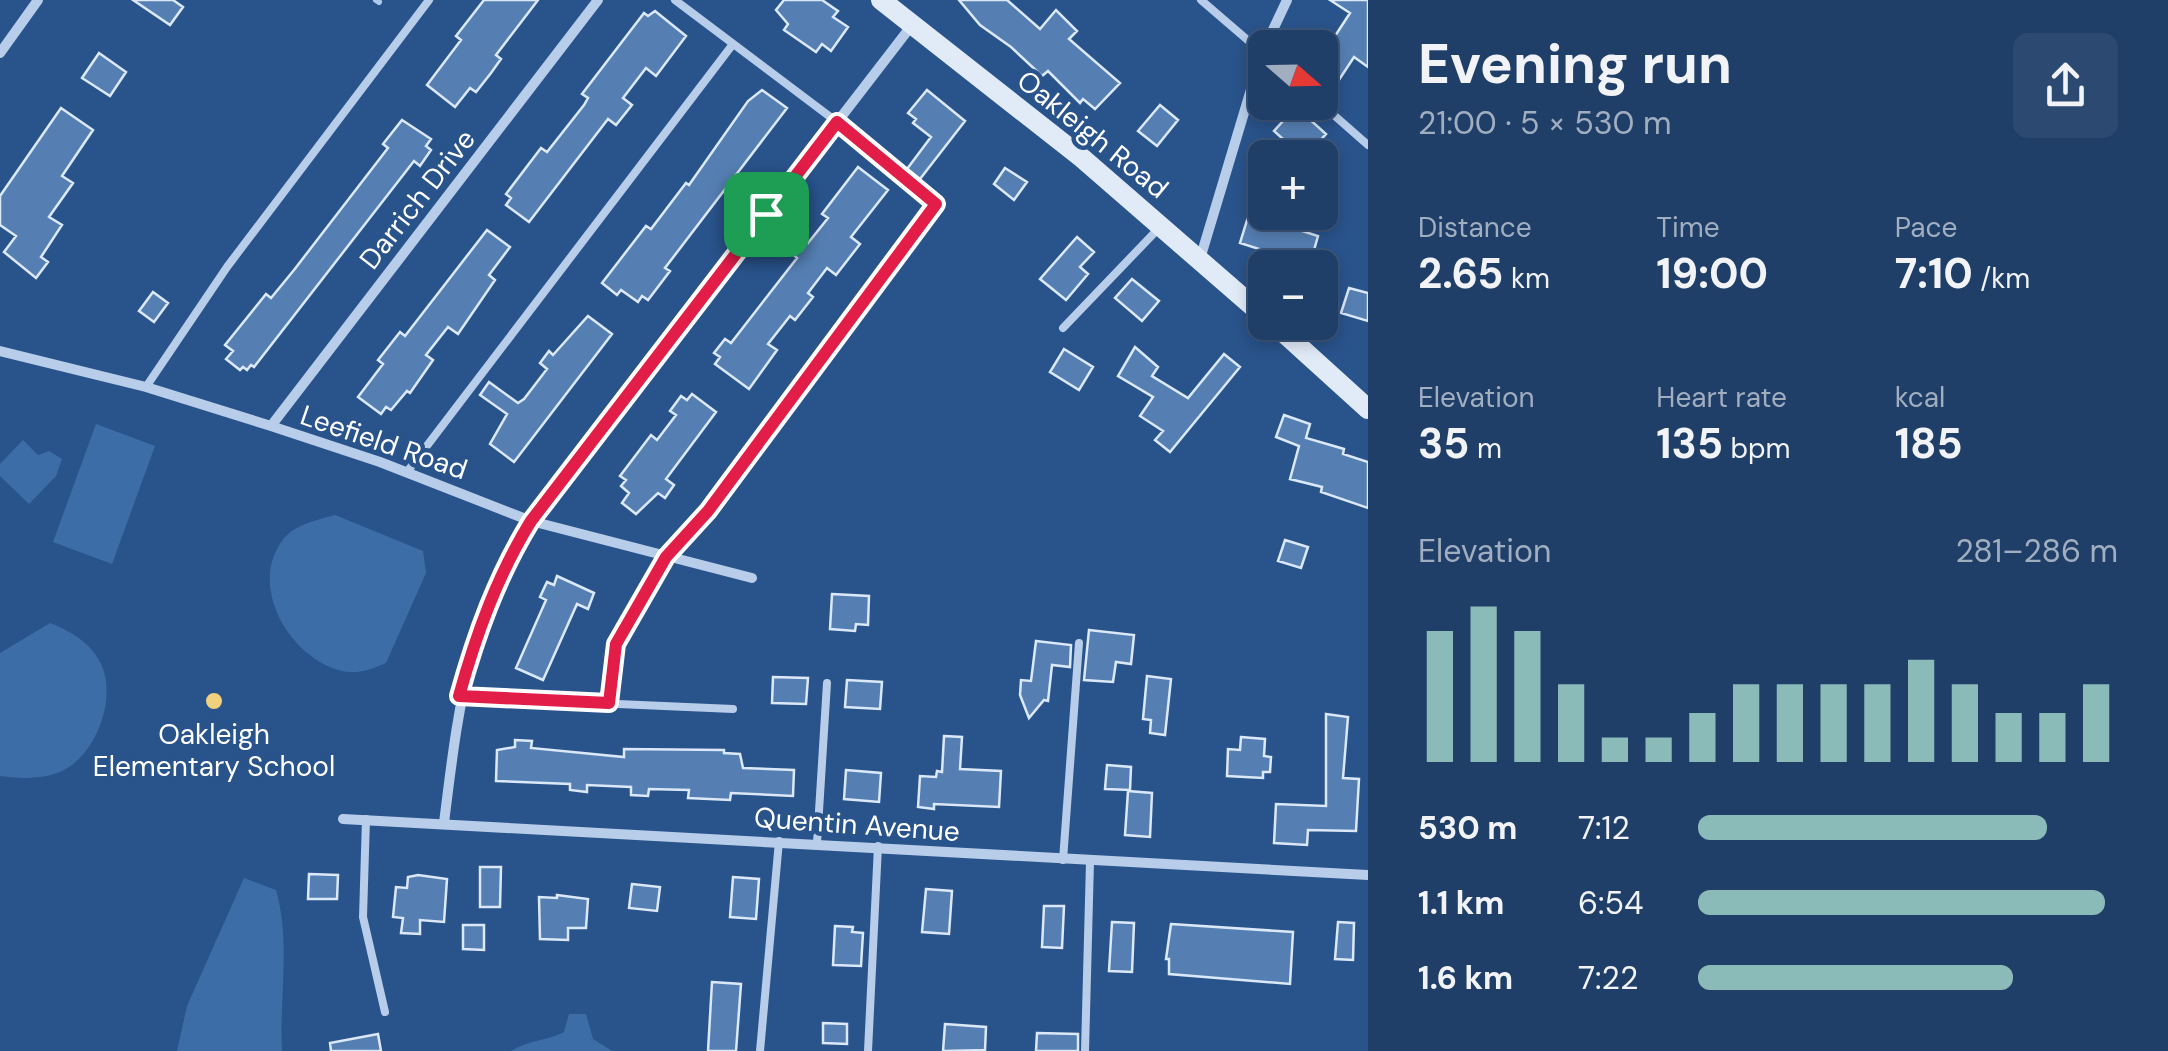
<!DOCTYPE html>
<html lang="en">
<head>
<meta charset="utf-8">
<style>
	body { margin:0; font-family:"DM Sans",sans-serif; background:#2c4971; color:#f1f3f6; height:100vh; display:flex; flex-direction:column; font-size:38px; white-space:nowrap }
	* { box-sizing:border-box; margin:0 }
	p { font-size:32px; color:#a1aec0 }
	.icon { flex:none; width:55px; height:55px; fill:none; stroke:currentColor; stroke-width:2; stroke-linecap:round; stroke-linejoin:round }
	.map { position:relative; flex:1; overflow:hidden }
	.side { display:flex; flex-direction:column; background:#1f3e68; width:800px }
	.side>* { flex:none }
	.needle { width:65px; rotate:110deg }
	.controls { position:absolute; left:1248px; top:30px; display:grid; gap:20px }
	.controls a { display:grid; place-items:center; width:90px; height:90px; border-radius:15px; background:#1f3e68; box-shadow:0 5px 15px #0003,0 0 0 2px #3c577c; font-size:50px }
	.pin { position:absolute; display:grid; place-items:center; width:85px; height:85px; color:#fff; margin:-42px; border-radius:20px; box-shadow:0 5px 15px #0006 }
	.round { display:grid; place-items:center; flex:none; width:105px; height:105px; border-radius:15px; background:#2c4971 }
	.headline { display:flex; align-items:center; justify-content:space-between; height:170px; padding:0 50px }
	h1 { font-size:55px; font-weight:700; line-height:75px }
	.metrics { display:grid; grid-template-columns:repeat(3,1fr); gap:15px; height:170px; padding:10px 50px }
	.metrics div { display:grid; align-content:center }
	.metrics b { font-size:42px; font-weight:700 }
	.metrics small { font-size:28px; font-weight:400 }
	.metrics p { font-size:28px }
	.chart { height:280px; padding:20px 50px }
	.chart p { display:flex; justify-content:space-between }
	.chart svg { width:100%; height:180px; margin-top:10px; stroke:#8bbbb9; stroke-width:6 }
	ul { padding:0 50px; list-style:none; font-size:32px }
	li { display:grid; grid-template-columns:160px 120px 1fr; align-items:center; height:75px }
	li i { height:25px; border-radius:12px; background:#8bbbb9 }
	main { display:flex; flex:1; min-height:0 }
	.map>svg:first-child { display:block }
	.green { fill:#3d6da7 }
	.lines { fill:none; stroke-linecap:round; stroke-linejoin:round }
	.stream { stroke:#acc8ea; stroke-width:6 }
	.building { fill:#557fb3; stroke:#dbe8f7; stroke-width:2.5 }
	.lane { stroke:#b7cde9; stroke-width:8 }
	.street { stroke:#b7cde9; stroke-width:10 }
	.secondary { stroke:#e1ebf8; stroke-width:20 }
	.route-casing { stroke:#fff; stroke-width:20 }
	.route { stroke:#e11d48; stroke-width:12 }
	.poi-dot { fill:#f1d07e; stroke:#29538b; stroke-width:4 }
	.labels { text-anchor:middle; stroke-width:9; stroke-linejoin:round; paint-order:stroke }
	.street-label { font-size:28px; fill:#fff; stroke:#29538b }
	.poi-label { font-size:28px; fill:#fff; stroke:#29538b }
</style>
</head>
<body>
<main>
<div class="map">
<svg width="1368" height="1051" viewBox="0 0 1368 1051">
	<rect width="100%" height="100%" fill="#29538b"/>
	<path class="green" d="M 96,424 L 155,446 L 112,564 L 53,542 Z
		M 23,440 L 38,455 L 49,451 L 62,459 L 56,476 L 29,504 L 0,476 L 0,464 Z
		M 335,515 L 423,551 L 426,573 L 386,663 C 374,668 363,673 349,672 C 293,665 243,584 286,536 C 299,523 318,520 335,515 Z
		M 50,623 C 70,631 88,641 99,660 C 118,693 99,747 69,767 C 50,780 22,779 0,776 L 0,653 Z
		M 244,878 L 276,890 C 291,942 279,997 282,1051 L 177,1051 L 187,1006 Z
		M 569,1014 L 586,1014 L 593,1039 L 612,1051 L 511,1051 C 528,1040 547,1041 564,1032 Z"/>
	<g class="lines">
		<path class="stream" d="M 376,0 L 379,2"/>
	</g>
	<path class="building" d="M 133,0 L 173,0 L 183,7 L 170,25 Z
		M 484,0 L 538,0 L 496,55 L 501,59 L 491,73 L 476,92 L 470,88 L 455,107 L 427,85 L 461,40 L 456,36 Z
		M 784,0 L 822,0 L 838,11 L 833,17 L 848,27 L 831,51 L 822,44 L 816,52 L 784,30 L 788,24 L 776,10 Z
		M 959,0 L 1007,0 L 1040,29 L 1056,10 L 1077,31 L 1069,39 L 1120,83 L 1095,109 L 1083,99 L 1080,103 L 1048,71 L 1042,76 L 1011,47 L 980,25 Z
		M 1330,0 L 1368,0 L 1368,67 L 1354,57 L 1335,86 L 1320,76 L 1320,59 L 1350,13 Z
		M 655,11 L 686,36 L 656,76 L 646,68 L 623,98 L 632,105 L 616,125 L 608,119 L 529,222 L 506,205 L 511,198 L 506,194 L 541,148 L 547,152 L 584,105 L 588,98 L 582,94 L 644,13 L 648,16 Z
		M 99,53 L 126,72 L 110,96 L 82,78 Z
		M 762,90 L 787,108 L 665,268 L 670,271 L 648,300 L 642,296 L 638,302 L 621,290 L 617,295 L 602,283 L 646,226 L 651,229 L 686,183 L 689,185 L 748,101 Z
		M 927,90 L 965,121 L 920,179 L 907,169 L 931,137 L 913,123 L 916,119 L 908,113 Z
		M 1160,105 L 1178,120 L 1157,146 L 1138,131 Z
		M 1296,107 L 1326,134 L 1304,158 L 1274,131 Z
		M 61,108 L 93,130 L 62,176 L 73,183 L 49,217 L 62,225 L 41,257 L 48,262 L 36,278 L 4,252 L 16,236 L 0,225 L 0,196 Z
		M 402,120 L 431,139 L 426,146 L 431,150 L 420,166 L 414,161 L 254,367 L 251,365 L 247,370 L 243,367 L 240,370 L 226,359 L 233,351 L 225,345 L 266,294 L 271,298 L 294,270 L 388,148 L 383,144 Z
		M 858,167 L 888,190 L 851,237 L 860,244 L 836,275 L 827,268 L 808,293 L 813,297 L 795,320 L 790,316 L 768,344 L 777,350 L 749,389 L 715,364 L 720,357 L 714,353 L 725,339 L 731,343 L 797,258 L 792,253 L 803,239 L 808,243 L 828,218 L 822,214 Z
		M 1005,168 L 1027,182 L 1014,200 L 994,184 Z
		M 1261,175 L 1265,176 L 1265,212 L 1277,212 L 1274,222 L 1318,236 L 1309,268 L 1280,268 L 1284,257 L 1240,243 Z
		M 487,230 L 510,247 L 489,275 L 495,280 L 458,334 L 448,327 L 426,355 L 433,360 L 410,393 L 407,391 L 391,410 L 386,407 L 381,414 L 358,397 L 383,364 L 378,360 L 400,332 L 405,336 Z
		M 1077,237 L 1094,252 L 1080,267 L 1088,274 L 1066,300 L 1040,279 Z
		M 1132,279 L 1159,301 L 1142,321 L 1115,298 Z
		M 1349,288 L 1368,293 L 1368,321 L 1341,313 Z
		M 153,292 L 168,303 L 154,322 L 139,311 Z
		M 588,316 L 612,334 L 514,462 L 490,444 L 507,414 L 480,395 L 489,382 L 518,403 L 524,399 L 547,369 L 540,363 L 549,351 L 553,355 Z
		M 1135,347 L 1158,367 L 1152,376 L 1188,398 L 1224,354 L 1240,367 L 1170,452 L 1155,440 L 1163,431 L 1140,416 L 1153,397 L 1118,376 Z
		M 1064,349 L 1093,367 L 1079,390 L 1050,372 Z
		M 692,394 L 716,412 L 666,479 L 674,485 L 665,498 L 658,493 L 636,514 L 622,503 L 629,493 L 621,486 L 626,480 L 620,476 L 651,435 L 657,440 L 676,415 L 670,411 L 681,396 L 687,400 Z
		M 1284,415 L 1310,424 L 1306,438 L 1344,449 L 1343,454 L 1368,462 L 1368,508 L 1321,492 L 1322,487 L 1290,479 L 1299,446 L 1276,437 Z
		M 1285,540 L 1308,547 L 1301,568 L 1278,561 Z
		M 557,576 L 594,593 L 588,609 L 577,604 L 543,680 L 516,668 L 546,600 L 540,597 L 547,582 L 554,585 Z
		M 832,594 L 869,596 L 868,625 L 856,624 L 855,631 L 830,629 Z
		M 1089,630 L 1134,635 L 1131,664 L 1116,662 L 1113,682 L 1084,680 Z
		M 1036,641 L 1071,645 L 1070,667 L 1052,665 L 1048,701 L 1044,700 L 1029,718 L 1020,695 L 1021,680 L 1031,681 Z
		M 1147,676 L 1171,679 L 1165,735 L 1150,733 L 1151,720 L 1143,719 Z
		M 773,677 L 808,678 L 806,704 L 772,703 Z
		M 847,680 L 882,682 L 880,709 L 845,707 Z
		M 1326,714 L 1348,717 L 1343,778 L 1359,779 L 1356,831 L 1308,830 L 1307,845 L 1274,843 L 1276,804 L 1326,806 Z
		M 944,736 L 962,737 L 960,769 L 1001,771 L 999,807 L 934,804 L 934,809 L 918,807 L 920,776 L 936,777 L 937,771 L 942,772 Z
		M 1241,737 L 1265,739 L 1264,756 L 1271,757 L 1270,772 L 1263,772 L 1263,778 L 1227,776 L 1228,749 L 1240,750 Z
		M 515,740 L 532,741 L 531,748 L 624,757 L 624,749 L 724,750 L 724,753 L 740,754 L 743,768 L 794,770 L 793,796 L 731,793 L 730,800 L 688,798 L 689,790 L 649,789 L 648,796 L 631,795 L 631,787 L 587,785 L 587,792 L 570,790 L 570,784 L 496,781 L 497,750 L 515,747 Z
		M 1107,765 L 1131,767 L 1130,790 L 1105,789 Z
		M 846,770 L 881,773 L 879,802 L 844,799 Z
		M 1128,791 L 1152,793 L 1150,837 L 1125,835 Z
		M 480,867 L 501,867 L 500,907 L 480,907 Z
		M 309,874 L 338,875 L 337,899 L 308,899 Z
		M 418,875 L 447,879 L 444,922 L 420,920 L 420,934 L 401,933 L 403,918 L 393,917 L 396,887 L 407,888 L 408,877 Z
		M 733,877 L 759,879 L 756,919 L 730,917 Z
		M 632,884 L 660,887 L 657,911 L 629,908 Z
		M 926,889 L 952,891 L 949,934 L 922,932 Z
		M 557,895 L 588,899 L 586,928 L 568,928 L 568,940 L 540,939 L 539,897 L 557,898 Z
		M 1044,906 L 1064,906 L 1062,948 L 1042,947 Z
		M 1112,922 L 1134,923 L 1132,972 L 1109,971 Z
		M 1338,922 L 1354,923 L 1353,960 L 1335,959 Z
		M 1171,924 L 1293,932 L 1290,984 L 1169,974 L 1169,959 L 1166,959 Z
		M 463,925 L 484,925 L 484,950 L 463,949 Z
		M 835,926 L 853,927 L 852,932 L 863,933 L 861,966 L 833,965 Z
		M 712,982 L 741,984 L 736,1051 L 708,1051 Z
		M 823,1023 L 847,1024 L 847,1044 L 823,1043 Z
		M 945,1024 L 986,1027 L 985,1050 L 943,1051 Z
		M 1037,1033 L 1078,1034 L 1078,1051 L 1036,1051 Z
		M 378,1034 L 381,1051 L 331,1051 L 330,1043 Z"/>
	<g class="lines">
		<path class="lane" d="M 1201,0 L 1265,55
			M 1319,102 L 1368,145
			M 1063,328 L 1159,228
			M 146,387 L 227,267 L 429,0
			M 407,472 L 733,44
			M 459,697 L 733,709
			M 609,703 L 616,643 L 666,557 L 708,511 L 936,204 L 837,122 L 675,0
			M 366,819 L 363,917 L 385,1012
			M 817,843 L 827,683
			M 1063,860 L 1079,643
			M 760,1051 L 779,841
			M 868,1051 L 878,846
			M 1085,1051 L 1090,862"/>
		<path class="street" d="M 0,53 L 38,0
			M 1200,259 L 1262,53 L 1287,0
			M 0,351 L 146,387 L 271,426 L 380,462 L 531,521 L 752,578
			M 271,426 L 598,0
			M 343,819 L 1368,875
			M 444,823 C 460,692 471,600 553,491 L 912,25"/>
		<path class="secondary" d="M 881,0 L 1082,158 L 1265,317
			M 1272,322 L 1368,409"/>
	</g>
	<g class="lines">
		<g class="route-casing">
			<path id="route" d="M 837,122 L 936,204 L 708,511 L 666,557 L 616,644 L 609,703 L 459,696 C 476,635 497,576 531,521 Z"/>
		</g>
		<use href="#route" class="route"/>
	</g>
	<circle class="poi-dot" cx="214" cy="701" r="10"/>
	<g class="labels">
		<g class="street-label">
			<text transform="translate(1093 134) rotate(39)" y="10">Oakleigh Road</text>
			<text transform="translate(417 199) rotate(-52)" y="10">Darrich Drive</text>
			<text transform="translate(384 442) rotate(19)" y="10">Leefield Road</text>
			<text transform="translate(857 824) rotate(4)" y="10">Quentin Avenue</text>
		</g>
		<g class="poi-label">
			<text x="214" y="744">Oakleigh<tspan x="214" dy="32">Elementary School</tspan></text>
		</g>
	</g>
</svg>
<div class="controls">
<a><svg class="needle" viewBox="-14 -14 28 28"><path d="M0-13l5 13h-10z" fill="#e53935"/><path d="M0 13l5-13h-10z" fill="#a1aec0"/></svg></a>
<a>+</a>
<a>−</a>
</div>
<div class="pin" style="left:766px;top:214px;background:#1e9e55"><svg class="icon" aria-label="arrive" viewBox="0 0 24 24"><path d="M6 21V4h12l-3 4 3 4H6"/></svg></div>
</div>
<section class="side">
<div class="headline"><div><h1>Evening run</h1><p>21:00 · 5 × 530 m</p></div><a class="round"><svg class="icon" aria-label="share" viewBox="0 0 24 24"><path d="M12 15V3M7 8l5-5 5 5M5 13v7h14v-7"/></svg></a></div>
<div class="metrics">
<div><p>Distance</p><b>2.65<small> km</small></b></div>
<div><p>Time</p><b>19:00</b></div>
<div><p>Pace</p><b>7:10<small> /km</small></b></div>
</div>
<div class="metrics">
<div><p>Elevation</p><b>35<small> m</small></b></div>
<div><p>Heart rate</p><b>135<small> bpm</small></b></div>
<div><p>kcal</p><b>185</b></div>
</div>
<div class="chart"><p><span>Elevation</span>281–286 m</p>
<svg viewBox="0 0 160 44" preserveAspectRatio="none"><path d="M5 44V12M15 44V6M25 44V12M35 44V25M45 44V38M55 44V38M65 44V32M75 44V25M85 44V25M95 44V25M105 44V25M115 44V19M125 44V25M135 44V32M145 44V32M155 44V25"/></svg>
</div>
<ul>
<li><b>530 m</b>7:12<i style="width:83%"></i></li>
<li><b>1.1 km</b>6:54<i style="width:97%"></i></li>
<li><b>1.6 km</b>7:22<i style="width:75%"></i></li>
</ul>
</section>
</main>
</body>
</html>
